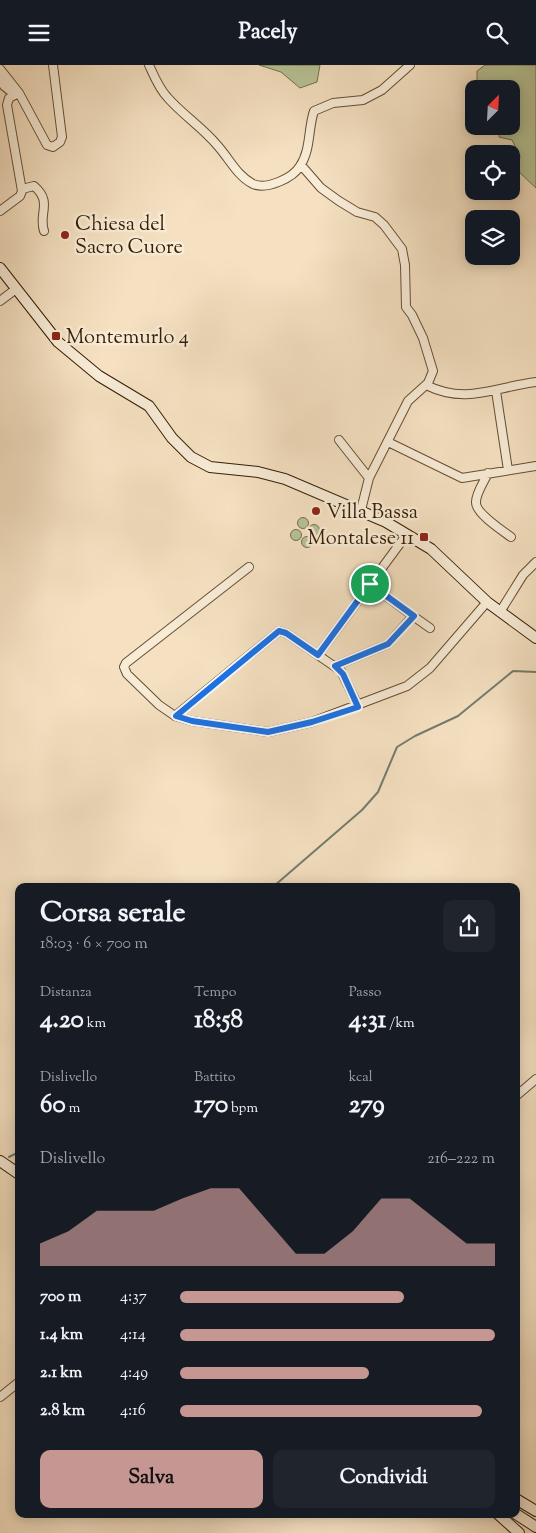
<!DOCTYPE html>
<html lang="it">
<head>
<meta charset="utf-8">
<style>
	body { margin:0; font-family:"Sorts Mill Goudy",serif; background:#20242c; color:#f1f3f6; height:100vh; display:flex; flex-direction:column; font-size:19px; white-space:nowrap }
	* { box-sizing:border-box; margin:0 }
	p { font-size:16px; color:#9ea1a6 }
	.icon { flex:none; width:28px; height:28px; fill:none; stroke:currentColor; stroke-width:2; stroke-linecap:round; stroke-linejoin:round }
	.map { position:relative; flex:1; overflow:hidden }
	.details { position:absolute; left:15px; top:818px; width:505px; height:635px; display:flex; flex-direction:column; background:#171b24; border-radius:10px; box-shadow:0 2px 12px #0003 }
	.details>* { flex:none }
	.needle { width:32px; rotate:24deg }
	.tools { position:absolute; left:465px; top:15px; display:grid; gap:10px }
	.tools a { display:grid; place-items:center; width:55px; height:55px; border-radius:10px; background:#171b24; box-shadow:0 2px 12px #0003; font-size:25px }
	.pin { position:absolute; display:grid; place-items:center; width:42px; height:42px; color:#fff; margin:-21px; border:2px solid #fff; border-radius:50%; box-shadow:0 1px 5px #0007 }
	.round { display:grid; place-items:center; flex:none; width:52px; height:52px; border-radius:10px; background:#20242c }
	.head { display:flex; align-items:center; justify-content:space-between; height:85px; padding:0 25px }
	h1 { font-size:28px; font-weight:800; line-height:38px }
	.stats { display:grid; grid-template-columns:repeat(3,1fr); gap:8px; height:85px; padding:5px 25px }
	.stats div { display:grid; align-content:center }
	.stats b { font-size:25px; font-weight:800 }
	.stats small { font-size:14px; font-weight:400 }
	.stats p { font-size:14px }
	.chart { height:140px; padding:10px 25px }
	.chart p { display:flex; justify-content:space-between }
	.chart svg { width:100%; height:90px; margin-top:5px; fill:#c59692; opacity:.7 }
	.button { display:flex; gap:10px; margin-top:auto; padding:10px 25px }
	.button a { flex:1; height:58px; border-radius:10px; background:#c59692; color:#111; font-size:20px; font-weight:800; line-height:58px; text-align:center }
	.button a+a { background:#20242c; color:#f1f3f6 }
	ul { padding:0 25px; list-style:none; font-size:16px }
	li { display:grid; grid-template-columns:80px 60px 1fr; align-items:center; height:38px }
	li i { height:12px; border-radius:6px; background:#c59692 }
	header { display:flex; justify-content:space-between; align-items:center; height:65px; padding:0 25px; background:#171b24; font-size:22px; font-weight:800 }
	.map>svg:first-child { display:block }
	.green { fill:#b7c497; stroke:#76704d }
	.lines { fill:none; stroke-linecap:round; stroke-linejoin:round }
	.stream { stroke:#737d6f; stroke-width:2 }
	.street-casing { stroke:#664e33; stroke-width:10 }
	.secondary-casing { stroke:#361d03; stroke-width:12 }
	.street { stroke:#f8ecd7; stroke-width:8 }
	.secondary { stroke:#f8ecd7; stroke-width:10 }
	.route-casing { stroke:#fff; stroke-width:10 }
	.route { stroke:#1a73e8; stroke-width:6 }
	.poi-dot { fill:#8f2418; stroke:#f8ecd7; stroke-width:2 }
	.labels { text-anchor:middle; stroke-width:5; stroke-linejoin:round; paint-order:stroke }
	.poi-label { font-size:20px; fill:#361d03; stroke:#f8ecd7; text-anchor:start }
</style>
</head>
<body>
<header><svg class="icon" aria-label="menu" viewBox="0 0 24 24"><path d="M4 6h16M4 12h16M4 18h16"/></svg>Pacely<svg class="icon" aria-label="search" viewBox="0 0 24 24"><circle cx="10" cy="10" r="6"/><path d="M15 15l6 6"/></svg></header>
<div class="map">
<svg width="536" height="1468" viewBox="0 0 536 1468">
	<rect width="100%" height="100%" fill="#f5e1c2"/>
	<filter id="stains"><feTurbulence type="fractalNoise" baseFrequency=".004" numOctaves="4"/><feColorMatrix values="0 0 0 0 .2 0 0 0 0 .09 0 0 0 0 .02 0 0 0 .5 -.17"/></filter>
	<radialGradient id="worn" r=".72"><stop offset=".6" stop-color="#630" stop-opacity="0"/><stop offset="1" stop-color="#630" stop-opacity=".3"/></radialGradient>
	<path class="green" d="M 259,0 L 320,0 L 317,17 L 300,23 L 281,7 Z
		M 485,0 L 536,0 L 536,123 L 518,106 L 520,91 L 512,75 L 499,72 L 500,61 L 511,61 L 511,24 L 477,24 L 477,6 Z
		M297.5 458a5.5 5.5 0 1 1 11 0a5.5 5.5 0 1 1-11 0Z
		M308.5 465a5.5 5.5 0 1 1 11 0a5.5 5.5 0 1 1-11 0Z
		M290.5 470a5.5 5.5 0 1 1 11 0a5.5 5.5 0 1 1-11 0Z
		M301.5 477a5.5 5.5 0 1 1 11 0a5.5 5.5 0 1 1-11 0Z"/>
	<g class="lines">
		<path class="stream" d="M 274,821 L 362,745 L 378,727 L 397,682 L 415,671 L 458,651 L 513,606 L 536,607
			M 9,1092 L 19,1087"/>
		<g class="street-casing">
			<path id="street" d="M 149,0 C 154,11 159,24 168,33 C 183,50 203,63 217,80 C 229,93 237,111 253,119 C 267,125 293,113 300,101 C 311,85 308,63 314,46 L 333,38 L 363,35 L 382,25 L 410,0
				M 0,4 L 19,28 L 47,80 L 53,82 L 60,77 L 62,72 L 53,0
				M 0,6 L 4,21 L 14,29
				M 301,100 L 321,123 L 339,136 L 357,147 L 375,152 L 384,160 L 402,184 L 405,200 L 406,242 L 412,250 L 423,273 L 433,306 L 428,318 L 408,336 L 369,413 L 361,445
				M 22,124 L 34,121 C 53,137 38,149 44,166
				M 0,146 L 20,131 L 22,126 L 7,40 L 9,33 L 19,28
				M 0,236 L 16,224
				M 426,320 C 466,340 495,322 536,317
				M 496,326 L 508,405
				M 339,375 L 369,413
				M 388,377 L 462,413 L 536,401
				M 488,408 C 484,417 476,428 476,437 C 475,448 503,466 511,472
				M 249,502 L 126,598 L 124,602 L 127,609 L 159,640 L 175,651 L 192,656 L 268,667 L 312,657 L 407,621 L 430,603 L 487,537
				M 500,547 L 523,510 L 536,497
				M 413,551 L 430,563
				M 318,590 L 407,469
				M 335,601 L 388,579 L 413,551 L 370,519
				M 175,651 L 279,566 L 286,568 L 341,606 L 358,641
				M 516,1031 L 536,1014
				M 0,1332 L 19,1317"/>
		</g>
		<g class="secondary-casing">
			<path id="secondary" d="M 0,203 L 58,277 L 99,311 L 149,341 L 172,373 L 191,392 L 210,402 L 258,407 L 285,414 L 386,457 L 431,484 L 487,537 L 536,573
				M 0,1096 L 19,1109
				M 516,1434 L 536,1446
				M 498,1449 L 519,1468
				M 516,1449 L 536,1462"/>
		</g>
		<use href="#street" class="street"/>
		<use href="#secondary" class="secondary"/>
	</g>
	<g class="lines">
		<g class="route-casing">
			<path id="route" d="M 370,519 L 414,551 L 388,579 L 335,601 L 343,609 L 358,642 L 312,657 L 268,667 L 192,656 L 176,651 L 279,566 L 286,568 L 318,590 Z"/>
		</g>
		<use href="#route" class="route"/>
	</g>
	<g class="poi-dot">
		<circle cx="65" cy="170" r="5"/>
		<rect x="51" y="266" width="10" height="10" rx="2.5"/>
		<circle cx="316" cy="446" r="5"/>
		<rect x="419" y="467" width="10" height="10" rx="2.5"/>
	</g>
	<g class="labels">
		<g class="poi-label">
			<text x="75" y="165">Chiesa del<tspan x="75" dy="23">Sacro Cuore</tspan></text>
			<text x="66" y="278">Montemurlo 4</text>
			<text x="326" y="453">Villa Bassa</text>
			<text x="414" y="479" text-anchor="end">Montalese 11</text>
		</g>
	</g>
	<rect width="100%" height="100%" filter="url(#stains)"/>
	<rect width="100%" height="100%" fill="url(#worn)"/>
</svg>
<div class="tools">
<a><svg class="needle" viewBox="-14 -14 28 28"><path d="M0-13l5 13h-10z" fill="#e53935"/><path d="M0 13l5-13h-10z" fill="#9ea1a6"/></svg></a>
<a><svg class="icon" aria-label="locate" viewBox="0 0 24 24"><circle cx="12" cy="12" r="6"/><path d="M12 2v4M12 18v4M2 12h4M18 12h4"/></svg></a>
<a><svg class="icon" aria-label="layers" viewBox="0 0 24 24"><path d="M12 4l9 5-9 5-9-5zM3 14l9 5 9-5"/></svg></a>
</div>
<div class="pin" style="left:370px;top:519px;background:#1e9e55"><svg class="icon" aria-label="arrive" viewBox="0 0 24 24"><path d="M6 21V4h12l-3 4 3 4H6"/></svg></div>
<section class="details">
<div class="head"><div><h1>Corsa serale</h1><p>18:03 · 6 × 700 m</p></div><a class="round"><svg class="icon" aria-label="share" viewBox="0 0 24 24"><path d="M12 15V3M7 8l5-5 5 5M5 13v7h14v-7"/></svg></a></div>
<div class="stats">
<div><p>Distanza</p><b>4.20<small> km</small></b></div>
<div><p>Tempo</p><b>18:58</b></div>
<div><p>Passo</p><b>4:31<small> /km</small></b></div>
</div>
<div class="stats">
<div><p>Dislivello</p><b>60<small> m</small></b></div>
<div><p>Battito</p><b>170<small> bpm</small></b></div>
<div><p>kcal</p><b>279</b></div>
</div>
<div class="chart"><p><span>Dislivello</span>216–222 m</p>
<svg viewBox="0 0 160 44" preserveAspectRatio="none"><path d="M0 44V33L10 27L20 17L30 17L40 17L50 11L60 6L70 6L80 22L90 38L100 38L110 27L120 11L130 11L140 22L150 33L160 33V44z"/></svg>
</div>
<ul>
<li><b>700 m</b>4:37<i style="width:71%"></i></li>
<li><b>1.4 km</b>4:14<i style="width:100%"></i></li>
<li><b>2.1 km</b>4:49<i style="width:60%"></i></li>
<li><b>2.8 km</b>4:16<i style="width:96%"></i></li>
</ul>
<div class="button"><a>Salva</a><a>Condividi</a></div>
</section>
</div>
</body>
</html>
